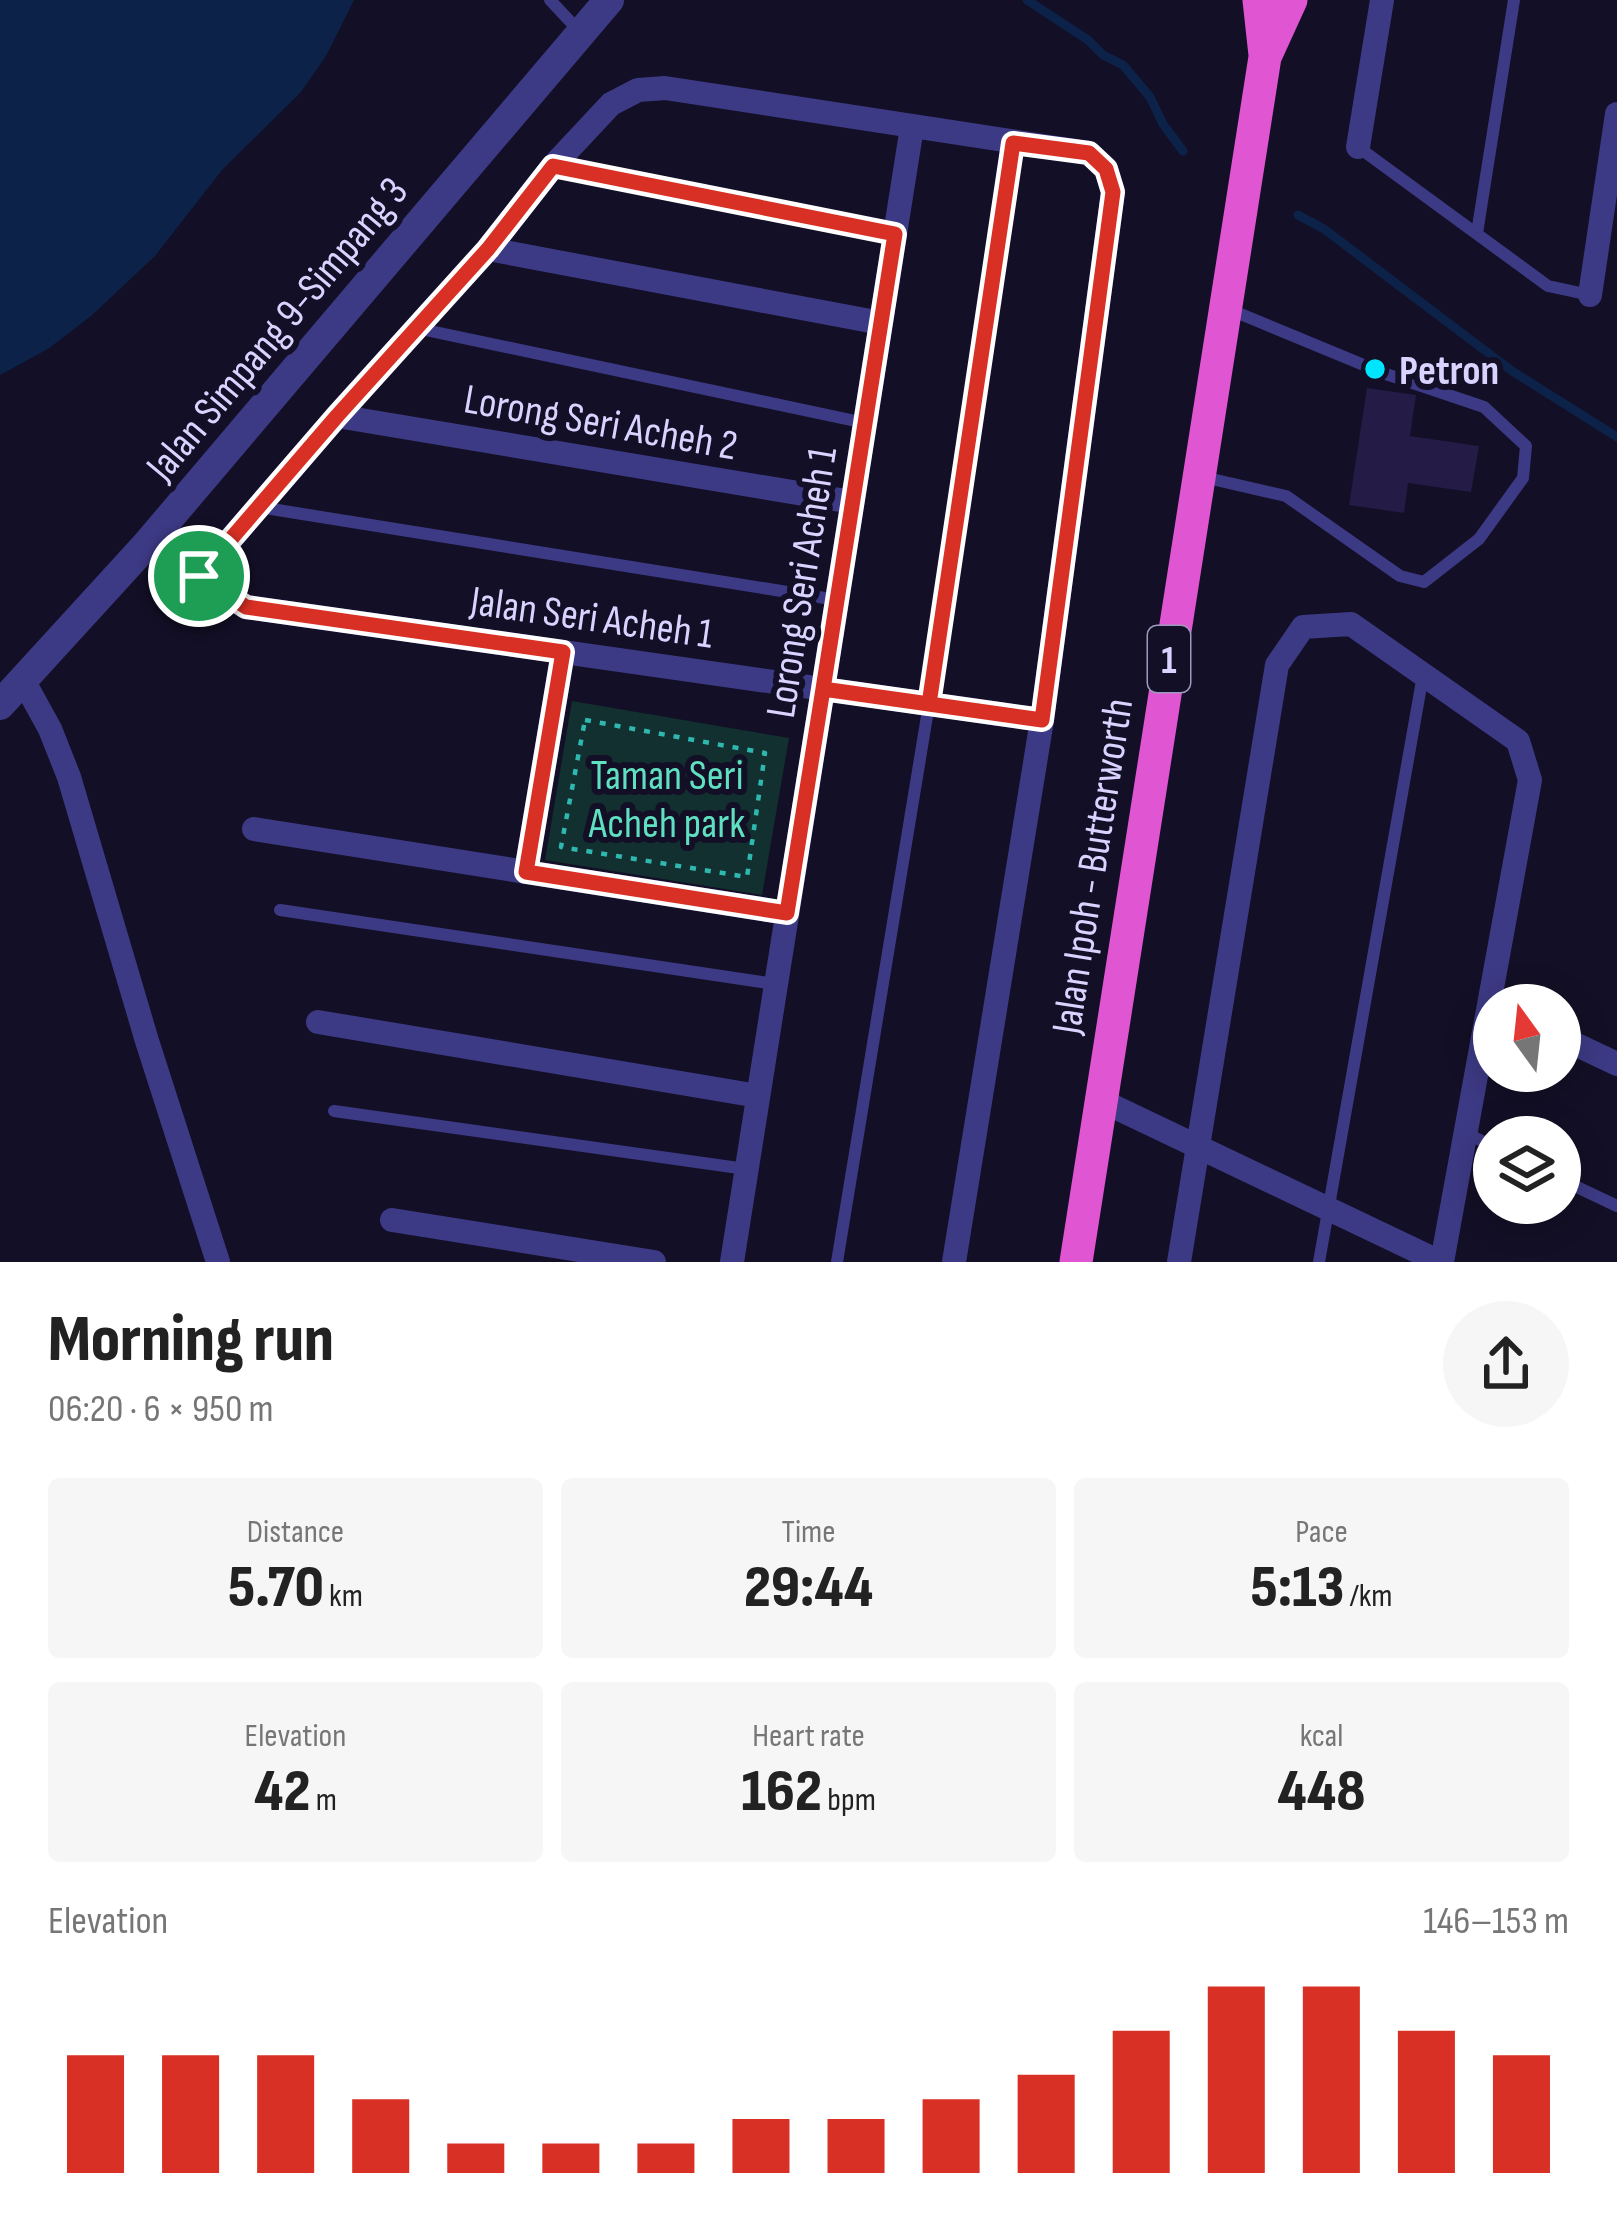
<!DOCTYPE html>
<html lang="en">
<head>
<meta charset="utf-8">
<style>
	body { margin:0; font-family:"Sofia Sans Condensed",sans-serif; background:#f6f6f6; color:#222; height:100vh; display:flex; flex-direction:column; font-size:45px; white-space:nowrap }
	* { box-sizing:border-box; margin:0 }
	p { font-size:39px; color:#767676 }
	.icon { flex:none; width:66px; height:66px; fill:none; stroke:currentColor; stroke-width:2; stroke-linecap:round; stroke-linejoin:round }
	.map { position:relative; height:1262px; overflow:hidden }
	.details { display:flex; flex-direction:column; background:#fff; flex:1 }
	.details>* { flex:none }
	.needle { width:78px; rotate:345deg }
	.fabs { position:absolute; left:1473px; top:984px; display:grid; gap:24px }
	.fabs a { display:grid; place-items:center; width:108px; height:108px; border-radius:50%; background:#fff; box-shadow:0 6px 30px #0003; font-size:60px }
	.pin { position:absolute; display:grid; place-items:center; width:102px; height:102px; color:#fff; margin:-51px; border:6px solid #fff; border-radius:50%; box-shadow:0 3px 12px #0007 }
	.round { display:grid; place-items:center; flex:none; width:126px; height:126px; border-radius:63px; background:#f6f6f6 }
	.head { display:flex; align-items:center; justify-content:space-between; height:204px; padding:0 48px }
	h1 { font-size:66px; font-weight:800; line-height:90px }
	.figures { display:grid; grid-template-columns:repeat(3,1fr); gap:18px; height:204px; padding:12px 48px }
	.figures div { display:grid; align-content:center; border-radius:12px; background:#f6f6f6; text-align:center }
	.figures b { font-size:60px; font-weight:800 }
	.figures small { font-size:33px; font-weight:400 }
	.figures p { font-size:33px }
	.chart { height:336px; padding:24px 48px }
	.chart p { display:flex; justify-content:space-between }
	.chart svg { width:100%; height:216px; margin-top:12px; stroke:#d93025; stroke-width:6 }
	.map>svg:first-child { display:block }
	.green { fill:#12302f }
	.water { fill:#0c2248 }
	.lines { fill:none; stroke-linecap:round; stroke-linejoin:round }
	.stream { stroke:#0c2248; stroke-width:9 }
	.building { fill:#241b47 }
	.path { stroke:#2fb8b0; stroke-width:4.5; stroke-dasharray:6 9; stroke-linecap:butt }
	.service { stroke:#3d3a85; stroke-width:12 }
	.minor { stroke:#3d3a85; stroke-width:24 }
	.tertiary { stroke:#3d3a85; stroke-width:30 }
	.trunk { stroke:#e055d1; stroke-width:33 }
	.route-casing { stroke:#fff; stroke-width:24 }
	.route { stroke:#d93025; stroke-width:15 }
	.poi-dot { fill:#00e5ff; stroke:#130f26; stroke-width:4.5 }
	.labels { text-anchor:middle; stroke-width:12; stroke-linejoin:round; paint-order:stroke }
	.shield { fill:#130f26; stroke:#9e99be; stroke-width:3 }
	.shield-label { font-size:39px; font-weight:bold; fill:#d9d4ff }
	.street-label { font-size:42px; fill:#d9d4ff; stroke:#130f26 }
	.poi-label { font-size:42px; font-weight:bold; fill:#d9d4ff; stroke:#130f26; text-anchor:start }
	.park-label { font-size:42px; fill:#5fe0c0; stroke:#130f26 }
</style>
</head>
<body>
<div class="map">
<svg width="1617" height="1262" viewBox="0 0 1617 1262">
	<rect width="100%" height="100%" fill="#130f26"/>
	<path class="green" d="M 572,701 L 789,738 L 762,895 L 545,860 Z"/>
	<path class="water" d="M 0,0 L 354,0 L 326,56 L 301,92 L 222,170 L 155,256 L 91,316 L 48,349 L 0,375 Z"/>
	<g class="lines">
		<path class="stream" d="M 1027,0 L 1088,40 L 1103,55 L 1123,65 L 1150,97 L 1163,124 L 1183,151
			M 1298,215 L 1324,229 L 1512,371 L 1617,437"/>
	</g>
	<path class="building" d="M 1367,388 L 1416,395 L 1410,436 L 1479,446 L 1471,492 L 1408,483 L 1404,513 L 1349,505 Z"/>
	<g class="lines">
		<path class="path" d="M 585,720 L 765,753 L 747,877 L 561,847 Z"/>
		<path class="service" d="M 550,0 L 580,32
			M 1358,147 L 1548,286 L 1590,295
			M 555,166 L 894,234
			M 1477,233 L 1514,0
			M 416,328 L 865,423
			M 1203,477 L 1286,496 L 1400,576 L 1424,582 L 1479,539 L 1523,478 L 1526,446 L 1484,407 L 1383,373 L 1226,308
			M 259,507 L 837,600
			M 280,910 L 775,984
			M 334,1111 L 746,1169
			M 1466,1133 L 1494,1147
			M 1560,1179 L 1617,1206
			M 837,1262 L 929,704 L 1013,143
			M 1319,1262 L 1423,675"/>
		<path class="minor" d="M 1358,147 L 1382,0
			M 488,249 L 881,323
			M 1590,295 L 1617,114
			M 337,416 L 852,502
			M 148,543 L 246,607 L 1042,720
			M 199,576 L 337,416 L 488,249 L 553,166 L 611,104 L 638,90 L 665,88 L 1089,153 L 1106,169 L 1113,192 L 1042,720 L 954,1262
			M 23,680 L 50,729 L 69,777 L 147,1041 L 218,1262
			M 254,829 L 787,913
			M 526,872 L 563,652
			M 318,1022 L 758,1096
			M 1560,1037 L 1617,1064
			M 1100,1100 L 1440,1262
			M 392,1220 L 654,1262
			M 732,1262 L 912,127
			M 1179,1262 L 1277,665 L 1303,627 L 1351,624 L 1518,741 L 1530,780 L 1442,1262"/>
		<path class="tertiary" d="M 0,705 L 148,543 L 609,0"/>
		<path class="trunk" d="M 1259,0 L 1265,55
			M 1076,1262 L 1265,57 L 1291,0"/>
	</g>
	<g class="lines">
		<g class="route-casing">
			<path id="route" d="M 199,576 L 246,607 L 563,652 L 526,872 L 787,913 L 823,689 L 929,704 L 1013,143 L 1089,153 L 1106,169 L 1113,192 L 1042,720 L 823,689 L 895,234 L 553,166 L 488,249 L 337,416 L 199,576"/>
		</g>
		<use href="#route" class="route"/>
	</g>
	<circle class="poi-dot" cx="1375" cy="369" r="12"/>
	<g class="labels">
		<rect class="shield" x="1148" y="626" width="42" height="66" rx="9"/>
		<g class="shield-label">
			<text x="1169" y="673">1</text>
		</g>
		<g class="street-label">
			<text transform="translate(276 328) rotate(-50)" y="15">Jalan Simpang 9-Simpang 3</text>
			<text transform="translate(601 421) rotate(10)" y="15">Lorong Seri Acheh 2</text>
			<text transform="translate(800 582) rotate(-81)" y="15">Lorong Seri Acheh 1</text>
			<text transform="translate(592 616) rotate(8)" y="15">Jalan Seri Acheh 1</text>
			<text transform="translate(1091 866) rotate(-81)" y="15">Jalan Ipoh - Butterworth</text>
		</g>
		<g class="poi-label">
			<text x="1399" y="384">Petron</text>
		</g>
		<g class="park-label">
			<text x="667" y="789">Taman Seri<tspan x="667" dy="48">Acheh park</tspan></text>
		</g>
	</g>
</svg>
<div class="fabs">
<a><svg class="needle" viewBox="-14 -14 28 28"><path d="M0-13l5 13h-10z" fill="#e53935"/><path d="M0 13l5-13h-10z" fill="#767676"/></svg></a>
<a><svg class="icon" aria-label="layers" viewBox="0 0 24 24"><path d="M12 4l9 5-9 5-9-5zM3 14l9 5 9-5"/></svg></a>
</div>
<div class="pin" style="left:199px;top:576px;background:#1e9e55"><svg class="icon" aria-label="arrive" viewBox="0 0 24 24"><path d="M6 21V4h12l-3 4 3 4H6"/></svg></div>
</div>
<section class="details">
<div class="head"><div><h1>Morning run</h1><p>06:20 · 6 × 950 m</p></div><a class="round"><svg class="icon" aria-label="share" viewBox="0 0 24 24"><path d="M12 15V3M7 8l5-5 5 5M5 13v7h14v-7"/></svg></a></div>
<div class="figures">
<div><p>Distance</p><b>5.70<small> km</small></b></div>
<div><p>Time</p><b>29:44</b></div>
<div><p>Pace</p><b>5:13<small> /km</small></b></div>
</div>
<div class="figures">
<div><p>Elevation</p><b>42<small> m</small></b></div>
<div><p>Heart rate</p><b>162<small> bpm</small></b></div>
<div><p>kcal</p><b>448</b></div>
</div>
<div class="chart"><p><span>Elevation</span>146–153 m</p>
<svg viewBox="0 0 160 44" preserveAspectRatio="none"><path d="M5 44V20M15 44V20M25 44V20M35 44V29M45 44V38M55 44V38M65 44V38M75 44V33M85 44V33M95 44V29M105 44V24M115 44V15M125 44V6M135 44V6M145 44V15M155 44V20"/></svg>
</div>
</section>
</body>
</html>
